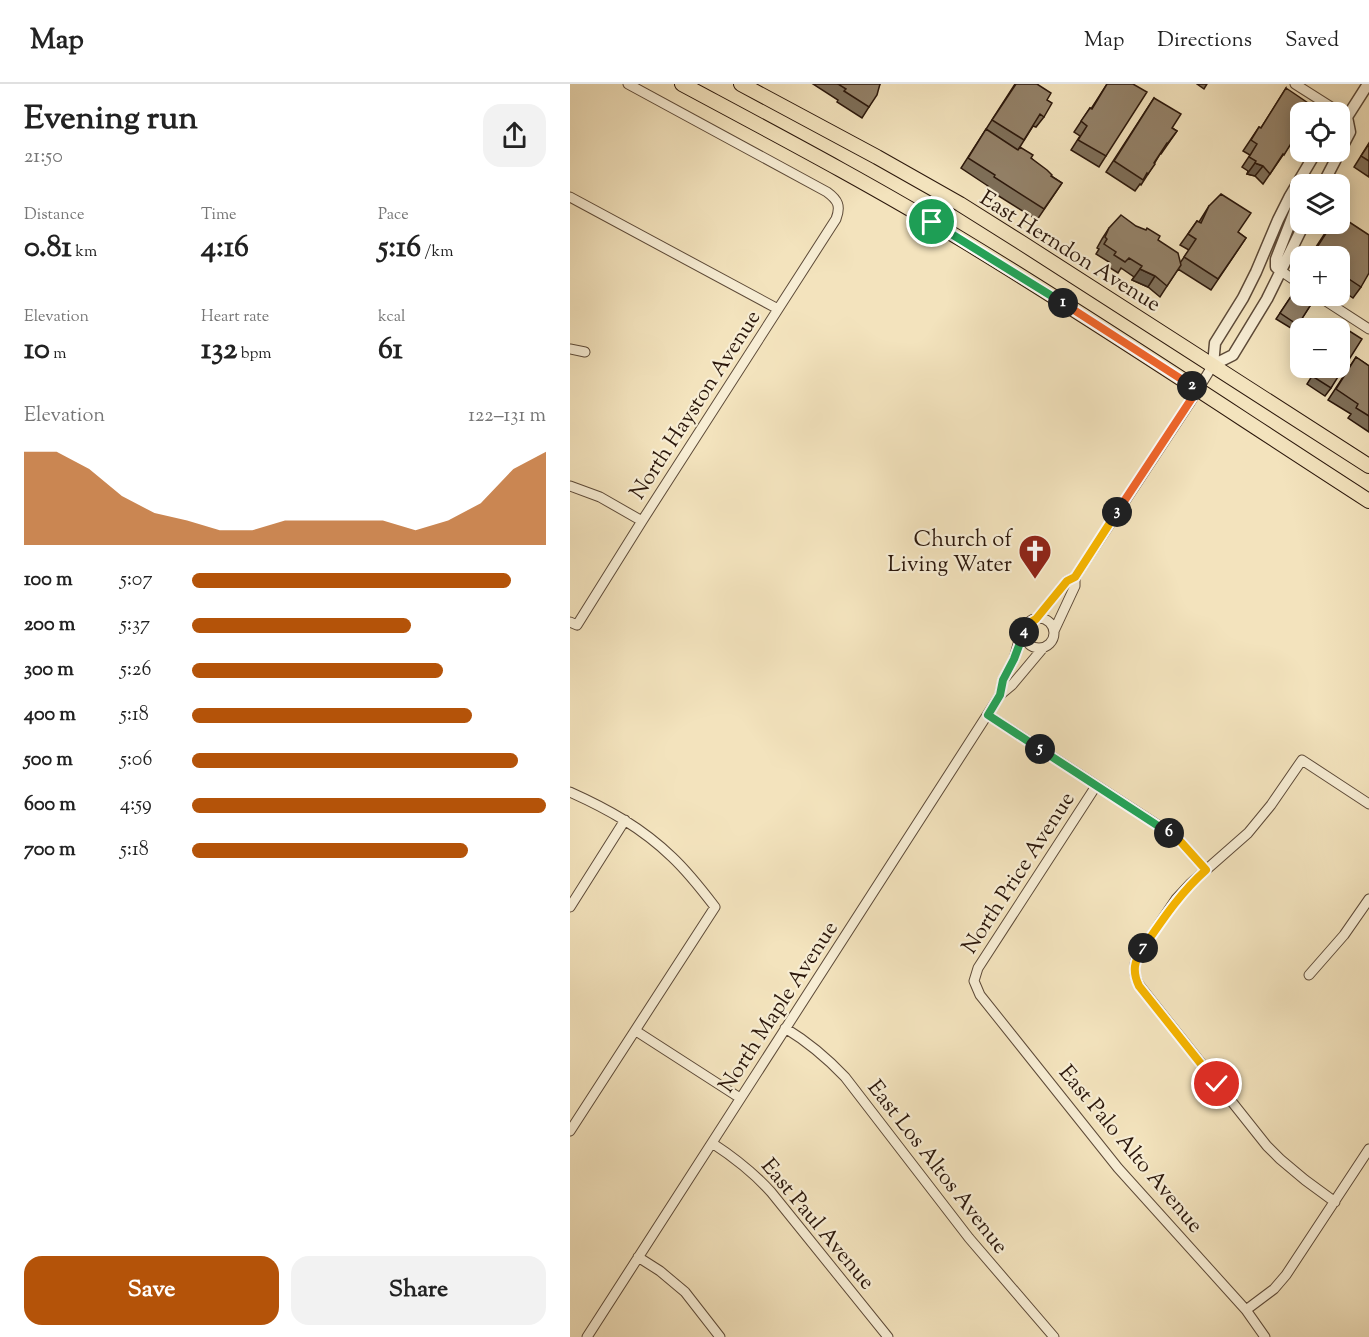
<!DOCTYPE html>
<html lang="en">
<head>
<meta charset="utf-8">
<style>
	body { margin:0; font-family:"Sorts Mill Goudy",serif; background:#f2f2f2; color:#222; height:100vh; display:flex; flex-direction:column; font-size:22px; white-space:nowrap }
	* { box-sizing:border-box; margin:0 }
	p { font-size:20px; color:#767676 }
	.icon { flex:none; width:33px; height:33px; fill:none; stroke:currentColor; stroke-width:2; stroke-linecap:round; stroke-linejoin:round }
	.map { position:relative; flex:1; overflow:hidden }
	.side { display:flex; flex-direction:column; background:#fff; width:570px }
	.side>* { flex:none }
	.fabs { position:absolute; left:720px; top:18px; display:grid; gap:12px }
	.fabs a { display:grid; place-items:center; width:60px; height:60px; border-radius:12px; background:#fff; box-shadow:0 3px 15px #0003; font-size:30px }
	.pin { position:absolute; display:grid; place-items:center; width:51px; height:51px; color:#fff; margin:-26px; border:3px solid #fff; border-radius:50%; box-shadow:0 2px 6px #0007 }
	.km { position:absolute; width:30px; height:30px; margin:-15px; border-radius:50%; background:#222; color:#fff; font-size:16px; line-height:30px; text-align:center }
	.round { display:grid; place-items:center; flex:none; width:63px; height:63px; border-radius:18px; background:#f2f2f2 }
	.headline { display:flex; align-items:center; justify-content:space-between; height:102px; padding:0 24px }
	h1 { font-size:33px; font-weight:700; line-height:45px }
	.metrics { display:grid; grid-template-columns:repeat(3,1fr); gap:9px; height:102px; padding:6px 24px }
	.metrics div { display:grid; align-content:center }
	.metrics b { font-size:30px; font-weight:700 }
	.metrics small { font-size:16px; font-weight:400 }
	.metrics p { font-size:16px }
	.chart { height:168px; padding:12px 24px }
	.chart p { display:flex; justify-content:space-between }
	.chart svg { width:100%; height:108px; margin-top:6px; fill:#b45309; opacity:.7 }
	.primary-button { display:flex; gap:12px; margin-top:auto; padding:12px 24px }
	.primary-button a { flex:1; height:69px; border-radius:18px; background:#b45309; color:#fff; font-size:24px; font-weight:700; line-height:69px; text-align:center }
	.primary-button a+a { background:#f2f2f2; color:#222 }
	ul { padding:0 24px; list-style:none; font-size:20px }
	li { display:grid; grid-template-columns:96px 72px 1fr; align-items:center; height:45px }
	li i { height:15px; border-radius:8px; background:#b45309 }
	header { display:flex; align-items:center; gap:36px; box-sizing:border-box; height:84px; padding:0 30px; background:#fff; border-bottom:2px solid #e0e0e0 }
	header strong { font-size:28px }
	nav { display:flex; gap:33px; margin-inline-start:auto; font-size:21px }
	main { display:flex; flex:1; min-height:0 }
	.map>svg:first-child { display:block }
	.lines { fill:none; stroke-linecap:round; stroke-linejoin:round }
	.minor-casing { stroke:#5d4a38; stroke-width:11 }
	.tertiary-casing { stroke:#5d4a38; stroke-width:13 }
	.primary-casing { stroke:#2b170b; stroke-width:16 }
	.minor { stroke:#f7edd4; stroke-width:9 }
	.tertiary { stroke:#f7edd4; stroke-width:10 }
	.primary { stroke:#f3e3bd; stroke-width:14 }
	.wall { fill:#7e6f59; stroke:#2b170b; stroke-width:1.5 }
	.shaded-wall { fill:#675a49; stroke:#2b170b; stroke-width:1.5 }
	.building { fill:#938168; stroke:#2b170b; stroke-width:1.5 }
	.split-1-casing { stroke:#fff; stroke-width:12 }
	.split-2-casing { stroke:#fff; stroke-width:12 }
	.split-3-casing { stroke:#fff; stroke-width:12 }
	.split-4-casing { stroke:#fff; stroke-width:12 }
	.split-5-casing { stroke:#fff; stroke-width:12 }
	.split-6-casing { stroke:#fff; stroke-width:12 }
	.split-7-casing { stroke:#fff; stroke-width:12 }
	.split-8-casing { stroke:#fff; stroke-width:12 }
	.split-1 { stroke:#22a559; stroke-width:8 }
	.split-2 { stroke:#f0652b; stroke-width:8 }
	.split-3 { stroke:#f0652b; stroke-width:8 }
	.split-4 { stroke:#f5b400; stroke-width:8 }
	.split-5 { stroke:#22a559; stroke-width:8 }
	.split-6 { stroke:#22a559; stroke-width:8 }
	.split-7 { stroke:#f5b400; stroke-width:8 }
	.split-8 { stroke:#f5b400; stroke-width:8 }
	.labels { text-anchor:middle; stroke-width:4.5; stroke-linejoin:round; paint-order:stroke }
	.street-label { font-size:22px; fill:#2b170b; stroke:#f7edd4 }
	.poi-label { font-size:22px; fill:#2b170b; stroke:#f7edd4; text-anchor:end }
</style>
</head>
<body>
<header>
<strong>Map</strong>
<nav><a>Map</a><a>Directions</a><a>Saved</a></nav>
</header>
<main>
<section class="side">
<div class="headline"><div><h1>Evening run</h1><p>21:50</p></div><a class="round"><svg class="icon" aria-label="share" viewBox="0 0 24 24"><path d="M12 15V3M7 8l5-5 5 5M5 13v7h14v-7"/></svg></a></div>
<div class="metrics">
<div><p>Distance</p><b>0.81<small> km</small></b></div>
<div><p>Time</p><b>4:16</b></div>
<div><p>Pace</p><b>5:16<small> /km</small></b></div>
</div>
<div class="metrics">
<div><p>Elevation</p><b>10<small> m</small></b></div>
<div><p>Heart rate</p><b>132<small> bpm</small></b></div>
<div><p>kcal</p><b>61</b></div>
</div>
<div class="chart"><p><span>Elevation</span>122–131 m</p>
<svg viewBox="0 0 160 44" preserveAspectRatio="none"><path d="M0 44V6L10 6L20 13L30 24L40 31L50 34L60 38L70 38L80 34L90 34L100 34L110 34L120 38L130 34L140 27L150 13L160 6V44z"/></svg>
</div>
<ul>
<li><b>100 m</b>5:07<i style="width:90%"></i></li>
<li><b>200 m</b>5:37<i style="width:62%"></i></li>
<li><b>300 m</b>5:26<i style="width:71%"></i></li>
<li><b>400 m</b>5:18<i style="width:79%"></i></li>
<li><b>500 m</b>5:06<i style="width:92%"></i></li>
<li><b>600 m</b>4:59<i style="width:100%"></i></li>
<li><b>700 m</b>5:18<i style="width:78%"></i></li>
</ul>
<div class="primary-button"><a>Save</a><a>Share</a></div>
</section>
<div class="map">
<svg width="799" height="1253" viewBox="0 0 799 1253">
	<rect width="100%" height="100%" fill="#f3e3bd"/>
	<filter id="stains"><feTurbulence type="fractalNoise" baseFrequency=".00333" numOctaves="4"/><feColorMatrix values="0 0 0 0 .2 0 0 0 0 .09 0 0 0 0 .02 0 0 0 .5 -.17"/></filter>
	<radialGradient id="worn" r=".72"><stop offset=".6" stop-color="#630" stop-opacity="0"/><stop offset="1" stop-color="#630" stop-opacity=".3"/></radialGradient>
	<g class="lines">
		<g class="minor-casing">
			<path id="minor" d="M 725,0 L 777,33
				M 0,113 L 208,225
				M 711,187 L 730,200
				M 748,212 L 799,245
				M 0,265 L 15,268
				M 0,402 L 30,413 L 72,437
				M454 549a15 15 0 1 1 30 0a15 15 0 1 1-30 0Z
				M 466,535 L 497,497 L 505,493 L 619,320 L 643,281
				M 0,538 L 7,541 L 72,437 L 266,135 C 271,122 268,116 257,108 L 58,0
				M 484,547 L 505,502 L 505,493
				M 430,611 L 433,596 L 444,575 L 448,560 L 454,549
				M 418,631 L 591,743 L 610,757 L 636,786
				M 526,702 L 408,884 L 404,897 L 410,911 L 548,1084 L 676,1226 L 695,1253
				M 0,708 C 38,725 72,744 102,773 C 118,788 132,806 145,823 L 0,1047
				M 0,823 L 55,736
				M 739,891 L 774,851 L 799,815
				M 215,944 C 238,958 257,974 275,993 L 399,1154 L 484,1253
				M 66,947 L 170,1014
				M 142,1059 C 165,1074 183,1088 201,1108 L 318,1253
				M 765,1118 L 735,1096 L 710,1075 L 697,1062 L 569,901 C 564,892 563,883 567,873 L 606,815 L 620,800 L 678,749 L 701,721 L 732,676 L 799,720
				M 68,1173 L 90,1187 L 115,1208 L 150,1253
				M 676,1226 L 704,1205 L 716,1191 L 799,1065
				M 17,1253 L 430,611 L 442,601 L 473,564"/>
		</g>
		<g class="tertiary-casing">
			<path id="tertiary" d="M 770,36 L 777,33 L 798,0
				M 753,100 L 780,48 L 777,33
				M 711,187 L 706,183 L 706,175 L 724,129 L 730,102
				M 643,281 L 645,259 L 673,214 L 686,188 L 708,136 L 720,112 L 746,68
				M 643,281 L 663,271 L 697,215 L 734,140"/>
		</g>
		<g class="primary-casing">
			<path id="primary" d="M 112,0 C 207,51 302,101 394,157 C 531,240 664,330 799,417
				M 171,0 L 307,73 L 390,120 L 452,159 L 799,382"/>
		</g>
		<use href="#minor" class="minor"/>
		<use href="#tertiary" class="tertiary"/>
		<use href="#primary" class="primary"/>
	</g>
	<path class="wall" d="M 243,0 L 310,0 L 299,23 L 292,34 L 267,18 L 268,16 Z
		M 445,0 L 477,16 L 474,33 L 466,43 L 463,42 L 448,66 L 461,74 L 481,92 L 492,99 L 467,136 L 416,104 L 418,102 L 391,84 Z
		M 537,0 L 563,0 L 536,72 L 529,83 L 501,66 L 510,52 L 504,48 L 520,24 L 521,25 Z
		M 627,0 L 637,0 L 634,5 Z
		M 716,4 L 724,47 L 722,58 L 693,100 L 685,92 L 677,90 L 678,87 L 672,83 L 680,71 L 673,67 L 689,43 L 691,44 Z
		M 584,14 L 602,44 L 607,47 L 591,70 L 590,70 L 578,90 L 571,101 L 570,100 L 565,107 L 536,88 Z
		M 799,59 L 799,93 L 784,83 Z
		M 639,122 L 668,148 L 676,154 L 641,206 L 608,185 L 590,213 L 578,203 L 562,196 L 564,193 L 551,184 L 548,189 L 537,182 L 539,178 L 526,170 L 529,165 L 527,164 L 532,155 L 539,144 L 588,156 L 610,179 L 619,166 L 610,161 L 627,137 L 629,138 Z
		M 761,140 L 770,140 L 791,203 L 783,214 L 770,205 L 770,172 L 740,172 Z
		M 722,211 L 740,222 L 724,246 L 706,235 Z
		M 786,273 L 799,282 L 799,348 L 778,334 L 781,330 L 758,316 Z
		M 747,284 L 770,284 L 761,304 L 755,312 L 737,300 Z"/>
	<path class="shaded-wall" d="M 685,79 L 693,82 L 685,92 L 677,90 Z
		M 570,185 L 585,192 L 578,203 L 562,196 Z"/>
	<path class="building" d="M 268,0 L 310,0 L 307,11 L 299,23 L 274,7 L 276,5 Z
		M 446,0 L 467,0 L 481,9 L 477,16 L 482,19 L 474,33 L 470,30 L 454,56 L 422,36 Z
		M 537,0 L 563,0 L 577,8 L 536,72 L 508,56 L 517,42 L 511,37 L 520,24 L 522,25 Z
		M 716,4 L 741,21 L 737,28 L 730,28 L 730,38 L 724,47 L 726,48 L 722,58 L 714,71 L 713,70 L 700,90 L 693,82 L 685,79 L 686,77 L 679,73 L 687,60 L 681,56 L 689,43 L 691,44 Z
		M 584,14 L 611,30 L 602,44 L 607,47 L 598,59 L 597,59 L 584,79 L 585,80 L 578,90 L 577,89 L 573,96 L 544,77 Z
		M 416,45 L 448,66 L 450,63 L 463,71 L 461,74 L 477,86 L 482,91 L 481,92 L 492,99 L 474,125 L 424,93 L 425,91 L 398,74 Z
		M 799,60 L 799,77 L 791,72 Z
		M 651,110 L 681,129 L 668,148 L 676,154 L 648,195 L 614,173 L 626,155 L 618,150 L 627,137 L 631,139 L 639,122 Z
		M 551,131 L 566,142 L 576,146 L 577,144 L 590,152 L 588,156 L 608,169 L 611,181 L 597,202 L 585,192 L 570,185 L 572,182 L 559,174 L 555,178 L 544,171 L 546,168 L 534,160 L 537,155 L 535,153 L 539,144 Z
		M 770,132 L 799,151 L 799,189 L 791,203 L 770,189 L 770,172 L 743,172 L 742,171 L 762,140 L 770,140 Z
		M 722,211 L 740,222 L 728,241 L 710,229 Z
		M 773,243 L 792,255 L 761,304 L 742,292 L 747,284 L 770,284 L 770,249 Z
		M 786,273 L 799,282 L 799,332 L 786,324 L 788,320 L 766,305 Z"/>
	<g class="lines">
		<g class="split-1-casing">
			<path id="split-1" d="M 362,138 L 493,219"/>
		</g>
		<g class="split-2-casing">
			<path id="split-2" d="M 493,219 L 622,302"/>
		</g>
		<g class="split-3-casing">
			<path id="split-3" d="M 547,428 L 628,305 L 622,302"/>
		</g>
		<g class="split-4-casing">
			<path id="split-4" d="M 454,548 L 458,540 L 466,535 L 497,497 L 505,493 L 547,428"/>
		</g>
		<g class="split-5-casing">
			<path id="split-5" d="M 454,548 L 444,575 L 433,596 L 430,611 L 418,631 L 470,665"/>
		</g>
		<g class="split-6-casing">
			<path id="split-6" d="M 470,665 L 599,749"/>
		</g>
		<g class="split-7-casing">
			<path id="split-7" d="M 573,864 C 593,835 610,809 636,786 L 610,757 L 599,749"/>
		</g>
		<g class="split-8-casing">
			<path id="split-8" d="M 573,864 C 564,877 562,887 569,902 L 647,1000"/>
		</g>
		<use href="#split-1" class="split-1"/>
		<use href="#split-2" class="split-2"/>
		<use href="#split-3" class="split-3"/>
		<use href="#split-4" class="split-4"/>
		<use href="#split-5" class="split-5"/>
		<use href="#split-6" class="split-6"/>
		<use href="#split-7" class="split-7"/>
		<use href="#split-8" class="split-8"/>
	</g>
	<defs>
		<g id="church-pin" transform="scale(1.725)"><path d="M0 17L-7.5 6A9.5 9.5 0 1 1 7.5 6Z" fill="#8f2418" stroke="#f7edd4"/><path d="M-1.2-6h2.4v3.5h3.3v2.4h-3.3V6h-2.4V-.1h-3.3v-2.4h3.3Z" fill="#fff"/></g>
	</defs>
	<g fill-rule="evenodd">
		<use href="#church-pin" x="465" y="467"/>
	</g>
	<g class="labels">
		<g class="street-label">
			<text transform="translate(501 166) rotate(32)" y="8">East Herndon Avenue</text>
			<text transform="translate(124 320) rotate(-57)" y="8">North Hayston Avenue</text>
			<text transform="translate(447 788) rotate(-57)" y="8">North Price Avenue</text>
			<text transform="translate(207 922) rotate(-57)" y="8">North Maple Avenue</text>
			<text transform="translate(562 1064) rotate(50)" y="8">East Palo Alto Avenue</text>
			<text transform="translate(369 1082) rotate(52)" y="8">East Los Altos Avenue</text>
			<text transform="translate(249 1139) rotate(50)" y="8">East Paul Avenue</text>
		</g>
		<g class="poi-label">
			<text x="442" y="462">Church of<tspan x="442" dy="25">Living Water</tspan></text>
		</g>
	</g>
	<rect width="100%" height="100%" filter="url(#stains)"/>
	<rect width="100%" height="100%" fill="url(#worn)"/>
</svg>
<div class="fabs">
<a><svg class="icon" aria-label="locate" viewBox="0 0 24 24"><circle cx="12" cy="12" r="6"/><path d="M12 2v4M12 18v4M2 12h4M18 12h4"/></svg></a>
<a><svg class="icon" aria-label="layers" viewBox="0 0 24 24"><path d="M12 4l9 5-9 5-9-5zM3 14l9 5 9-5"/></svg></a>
<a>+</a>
<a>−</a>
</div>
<div class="pin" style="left:362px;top:138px;background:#1e9e55"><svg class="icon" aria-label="arrive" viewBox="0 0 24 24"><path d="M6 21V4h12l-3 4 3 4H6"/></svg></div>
<div class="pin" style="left:647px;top:1000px;background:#d93025"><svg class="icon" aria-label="check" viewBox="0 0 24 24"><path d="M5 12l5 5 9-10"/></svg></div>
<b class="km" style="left:493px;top:219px">1</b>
<b class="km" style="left:622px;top:302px">2</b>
<b class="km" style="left:547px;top:428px">3</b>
<b class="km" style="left:454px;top:548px">4</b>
<b class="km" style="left:470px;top:665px">5</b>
<b class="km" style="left:599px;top:749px">6</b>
<b class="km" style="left:573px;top:864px">7</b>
</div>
</main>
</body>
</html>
